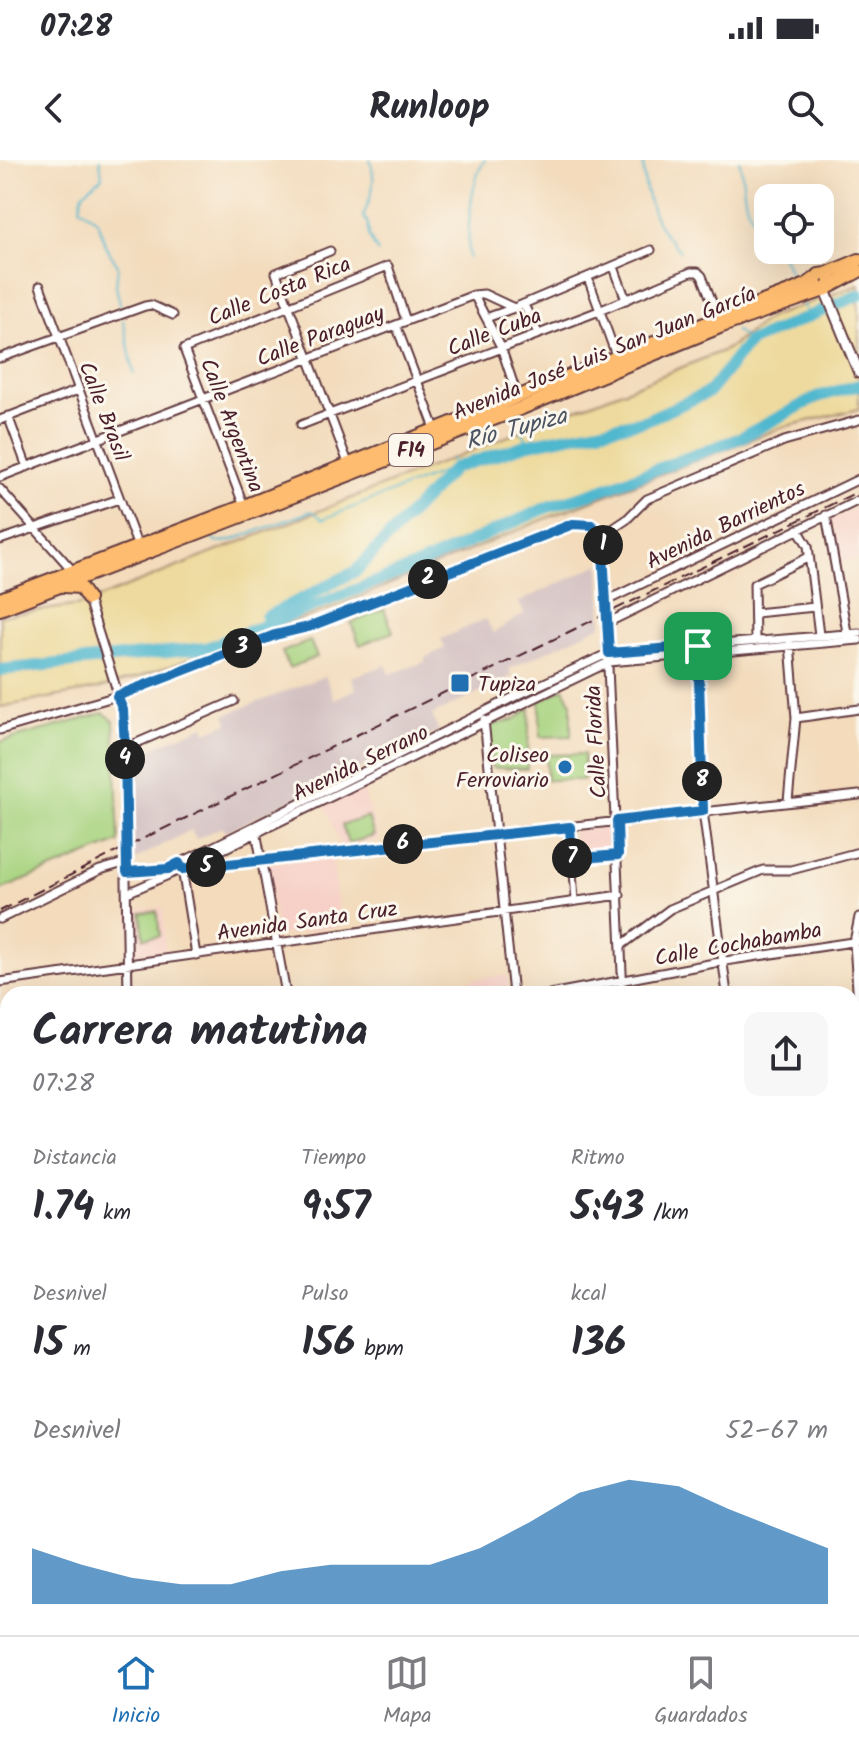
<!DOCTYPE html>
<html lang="es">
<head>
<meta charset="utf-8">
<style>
	body { margin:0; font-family:Kalam,sans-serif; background:#f7f7f7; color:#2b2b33; height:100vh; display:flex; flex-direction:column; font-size:30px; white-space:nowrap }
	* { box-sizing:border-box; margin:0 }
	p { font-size:26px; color:#7c7c81 }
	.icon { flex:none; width:44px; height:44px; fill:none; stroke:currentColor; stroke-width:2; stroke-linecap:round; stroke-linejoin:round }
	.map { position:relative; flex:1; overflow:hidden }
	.side { position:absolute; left:0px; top:826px; width:860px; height:650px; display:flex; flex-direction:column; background:#fff; border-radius:24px 24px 0 0; box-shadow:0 8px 32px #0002 }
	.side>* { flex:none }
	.fabs { position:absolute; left:754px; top:24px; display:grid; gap:16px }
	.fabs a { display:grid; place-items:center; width:80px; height:80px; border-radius:16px; background:#fff; box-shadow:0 8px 32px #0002; font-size:40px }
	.pin { position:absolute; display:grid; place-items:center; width:68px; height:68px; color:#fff; margin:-34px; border-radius:16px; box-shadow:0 4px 12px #0006 }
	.km { position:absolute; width:40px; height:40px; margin:-20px; border-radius:50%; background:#222; color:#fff; font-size:22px; line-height:40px; text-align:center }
	.round { display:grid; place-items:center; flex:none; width:84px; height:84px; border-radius:16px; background:#f7f7f7 }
	.head { display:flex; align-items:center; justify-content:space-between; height:136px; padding:0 32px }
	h1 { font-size:44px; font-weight:800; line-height:60px }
	.metrics { display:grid; grid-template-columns:repeat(3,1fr); gap:12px; height:136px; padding:8px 32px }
	.metrics div { display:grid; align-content:center }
	.metrics b { font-size:40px; font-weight:800 }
	.metrics small { font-size:22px; font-weight:400 }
	.metrics p { font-size:22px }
	.chart { height:224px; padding:16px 32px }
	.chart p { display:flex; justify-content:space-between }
	.chart svg { width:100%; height:144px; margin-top:8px; fill:#1f6fb2; opacity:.7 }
	.status { display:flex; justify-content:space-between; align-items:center; height:56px; padding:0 40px; background:#fff; direction:ltr }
	.status svg { height:22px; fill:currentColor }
	header { display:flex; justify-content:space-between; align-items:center; height:104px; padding:0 32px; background:#fff; font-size:36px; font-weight:800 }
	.menu { display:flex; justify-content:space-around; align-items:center; height:112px; border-top:2px solid #e1e1e2; background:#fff; font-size:22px; color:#7c7c81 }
	.menu a { display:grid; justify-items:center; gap:4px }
	.menu .on { color:#1f6fb2 }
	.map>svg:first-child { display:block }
	.built { fill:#f7d1c7 }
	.industrial { fill:#d2bfc0 }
	.green { fill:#a7d37f; stroke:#787955; stroke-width:2 }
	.sand { fill:#eeda9e; stroke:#9c7c64; stroke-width:2 }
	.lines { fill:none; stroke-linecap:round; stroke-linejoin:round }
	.stream { stroke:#50b7ce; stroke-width:2 }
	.river { stroke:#50b7ce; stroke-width:12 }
	.pedestrian-casing { stroke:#633b41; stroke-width:9 }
	.minor-casing { stroke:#633b41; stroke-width:11 }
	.tertiary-casing { stroke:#633b41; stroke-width:13 }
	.trunk-casing { stroke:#633b41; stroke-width:16 }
	.pedestrian { stroke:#fff; stroke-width:5 }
	.minor { stroke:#fff; stroke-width:7 }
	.tertiary { stroke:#fff; stroke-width:9 }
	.trunk { stroke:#febc70; stroke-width:12 }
	.rail { stroke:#4a1f2b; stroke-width:2; stroke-dasharray:12 6; stroke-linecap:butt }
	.route-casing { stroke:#fff; stroke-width:16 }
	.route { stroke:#1f6fb2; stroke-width:10 }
	.poi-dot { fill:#1f6fb2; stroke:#fbf7ec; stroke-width:3 }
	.labels { text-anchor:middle; stroke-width:6; stroke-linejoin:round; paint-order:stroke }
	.shield { fill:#fbf7ec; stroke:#7f6065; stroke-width:2 }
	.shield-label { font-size:20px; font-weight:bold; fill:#4a1f2b }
	.street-label { font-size:22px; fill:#4a1f2b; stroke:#fbf7ec }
	.poi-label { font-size:22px; fill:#4a1f2b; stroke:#fbf7ec; text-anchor:start }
	.water-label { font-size:24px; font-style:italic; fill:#4c5464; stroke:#fbf7ec }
</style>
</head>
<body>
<div class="status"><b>07:28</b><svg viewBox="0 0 49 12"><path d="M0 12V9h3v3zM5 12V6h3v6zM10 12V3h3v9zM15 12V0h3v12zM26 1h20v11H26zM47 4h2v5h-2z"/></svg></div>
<header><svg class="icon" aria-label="back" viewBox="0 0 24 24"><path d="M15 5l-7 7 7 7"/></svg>Runloop<svg class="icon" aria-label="search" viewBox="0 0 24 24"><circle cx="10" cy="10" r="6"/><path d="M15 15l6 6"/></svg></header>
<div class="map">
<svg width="859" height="1475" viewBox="0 0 859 1475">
	<rect width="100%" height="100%" fill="#fbf7ec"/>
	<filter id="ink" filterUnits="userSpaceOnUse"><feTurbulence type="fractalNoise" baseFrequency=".0125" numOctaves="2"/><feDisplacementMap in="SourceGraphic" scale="16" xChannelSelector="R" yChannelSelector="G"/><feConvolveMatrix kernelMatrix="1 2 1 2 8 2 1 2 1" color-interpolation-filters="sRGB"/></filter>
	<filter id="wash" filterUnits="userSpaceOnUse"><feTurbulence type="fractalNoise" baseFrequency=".006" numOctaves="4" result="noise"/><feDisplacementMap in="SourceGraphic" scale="32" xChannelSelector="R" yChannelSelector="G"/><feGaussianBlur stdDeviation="1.8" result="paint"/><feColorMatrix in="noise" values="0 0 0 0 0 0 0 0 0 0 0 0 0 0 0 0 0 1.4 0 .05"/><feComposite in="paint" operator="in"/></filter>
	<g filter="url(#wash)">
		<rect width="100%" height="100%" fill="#f3dbbc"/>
		<path class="built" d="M 859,346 L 859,400 L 840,402 L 831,359 Z
			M 362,627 L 379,680 L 340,685 L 325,645 Z
			M 612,665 L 614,695 L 575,698 L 573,669 Z
			M 332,697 L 340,766 L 278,776 L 265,703 Z
			M 163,747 L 165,792 L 129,797 L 129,752 Z
			M 507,815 L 509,834 L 471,834 L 469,820 Z"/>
		<path class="industrial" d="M 600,404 L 602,465 L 509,509 L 512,516 L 432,555 L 439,571 L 225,672 L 222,667 L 196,679 L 191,670 L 134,700 L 130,597 L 204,566 L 206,572 L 228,563 L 225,555 L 325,516 L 334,539 L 356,529 L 351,517 L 386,505 L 390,514 L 425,502 L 425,498 L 445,488 L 441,479 L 486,459 L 493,473 L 524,454 L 519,442 Z"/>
		<path class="green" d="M 384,449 L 393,472 L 360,485 L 351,463 Z
			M 310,481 L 317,497 L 289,508 L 282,492 Z
			M 564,528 L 571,542 L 571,576 L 540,577 L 540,541 Z
			M 530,548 L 527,609 L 492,608 L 487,567 L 515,559 Z
			M 104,553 L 114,561 L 119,682 L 0,730 L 0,582 Z
			M 584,594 L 584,620 L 547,620 L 546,595 Z
			M 368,657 L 374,676 L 348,683 L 342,665 Z
			M 157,751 L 160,776 L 144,778 L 141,753 Z"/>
		<path class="sand" d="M 859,125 L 859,249 L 783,267 L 552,356 L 338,446 L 136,518 L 97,529 L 0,547 L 0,456 L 81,445 L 663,215 L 727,189 L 770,157 Z"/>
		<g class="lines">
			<path class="stream" d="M 100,0 L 102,17 L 83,33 L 80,47 L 97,60 L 106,87 L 118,106 L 116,126 L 121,149
				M 370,0 C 377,21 372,36 363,56 L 368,63 L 369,77 L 378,92
				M 643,0 C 643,34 655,69 680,91
				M 739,0 C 747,25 737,54 768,69
				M 780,90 L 791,115
				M 469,98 C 467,72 470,21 485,0
				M 803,145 L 808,155
				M 123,160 L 134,214
				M 735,170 L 749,182
				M 522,271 L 529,284
				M 209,375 L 217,382 L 230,381 L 312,351 L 323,359 L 454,308 L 451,299
				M 0,1415 L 4,1475"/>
			<path class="river" d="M 266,457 L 356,411 L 454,308 L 529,284 L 644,261 L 709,232 L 749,182 L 859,135
				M 0,510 L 206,488 L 414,407 L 548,347 L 595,332 L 740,278 L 817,237 L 859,225"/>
		</g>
	</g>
	<g filter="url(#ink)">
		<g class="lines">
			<g class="pedestrian-casing">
				<path id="pedestrian" d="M 570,667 L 575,741
					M 572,699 L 618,695"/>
			</g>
			<g class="minor-casing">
				<path id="minor" d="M 330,91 L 276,113 L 350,308
					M 614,107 L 626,140
					M 588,118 L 617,198
					M 40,126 L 138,387
					M 474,135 L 501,187 L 518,238
					M 524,145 L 538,173
					M 486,158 L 514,148
					M 396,165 L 436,271
					M 0,198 L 145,146 L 151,145 L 173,155
					M 8,256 L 27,307
					M 0,260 L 78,230
					M 301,265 L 599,151 L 691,112 L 698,112 L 702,116 L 719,160
					M 0,317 L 474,135 L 484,134 L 514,148 L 651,90
					M 0,329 L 73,411
					M 245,349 L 184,189 L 388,106 L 406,161
					M 826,355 L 848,478
					M 798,369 L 808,386 L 819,475
					M 602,376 L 623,834
					M 0,380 L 119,339
					M 88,439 L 123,550 L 128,834
					M 606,441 L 859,319
					M 755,453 L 815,447
					M 607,463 L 859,340
					M 755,480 L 754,424 L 807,398
					M 699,492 L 703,651 L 727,834
					M 796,558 L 859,549
					M 484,560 L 513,834
					M 0,570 L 117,536 L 275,475 L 308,467 L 573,364 L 592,365 L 602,376 L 626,360 L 647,339 L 784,281 L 859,260
					M 125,588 L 234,541
					M 788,641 L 796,558 L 790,484
					M 256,671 L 286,834
					M 189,708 L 859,635
					M 182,709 L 196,795
					M 127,712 L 168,709 L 516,536 L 609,493 L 859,473
					M 127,733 L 182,709 L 609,502 L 859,480
					M 859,757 L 854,782 L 859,861
					M 0,759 L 100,710 L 127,702
					M 622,785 L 670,749 L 763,710 L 791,710 L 859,692
					M 0,822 L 620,735
					M 550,834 L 725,801 L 859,781
					M 0,888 L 8,887
					M 0,906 L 8,935
					M 0,946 L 8,945
					M 852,975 L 859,964
					M 852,1002 L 859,987
					M 852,1062 L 859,1060
					M 852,1068 L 859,1088
					M 852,1125 L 859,1123
					M 852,1177 L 859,1179
					M 0,1189 L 8,1200
					M 0,1250 L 8,1231
					M 0,1270 L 8,1285
					M 852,1295 L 859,1291
					M 15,1468 L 16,1475
					M 44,1468 L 54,1475
					M 498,1468 L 533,1475
					M 115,1475 L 118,1468
					M 438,1475 L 439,1468
					M 485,1475 L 488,1468
					M 566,1475 L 568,1468
					M 650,1475 L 651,1468
					M 662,1475 L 663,1468
					M 724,1475 L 726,1468"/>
			</g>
			<g class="tertiary-casing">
				<path id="tertiary" d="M 825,130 L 859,213"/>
			</g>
			<g class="trunk-casing">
				<path id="trunk" d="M 826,114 L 859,100
					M 831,126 L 859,111
					M 64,426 L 80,427 L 88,439
					M 0,439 L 244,346 L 617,197 L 789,132 L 806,125 L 817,117
					M 0,449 L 522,248 L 722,166 L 827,129 L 831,120 L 826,114 L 819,115 L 815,119 L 817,127 L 822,130"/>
			</g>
			<use href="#pedestrian" class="pedestrian"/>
			<use href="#minor" class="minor"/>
			<use href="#tertiary" class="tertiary"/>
			<use href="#trunk" class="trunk"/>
			<path class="rail" d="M 0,751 L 126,687 L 859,331"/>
		</g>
	</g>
	<g class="lines" filter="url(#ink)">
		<g class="route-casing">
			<path id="route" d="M 573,364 L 592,365 L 602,376 L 609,493 L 698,486 L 703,651 L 617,661 L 618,695 L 572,699 L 570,667 L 182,709 L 179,703 L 168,709 L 127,712 L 125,588 L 123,550 L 117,536 L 275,475 L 308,467 Z"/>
		</g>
		<use href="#route" class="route"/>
	</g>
	<g class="poi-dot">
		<rect x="450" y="513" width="20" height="20" rx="4"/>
		<circle cx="565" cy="607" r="8"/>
	</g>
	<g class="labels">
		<rect class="shield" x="389" y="274" width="44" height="32" rx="6"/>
		<g class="shield-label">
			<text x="411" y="297">F14</text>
		</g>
		<g class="street-label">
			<text transform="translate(279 130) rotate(-22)" y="8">Calle Costa Rica</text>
			<text transform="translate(494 171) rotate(-21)" y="8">Calle Cuba</text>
			<text transform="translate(320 175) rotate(-21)" y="8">Calle Paraguay</text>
			<text transform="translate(604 192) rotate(-22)" y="8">Avenida José Luis San Juan García</text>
			<text transform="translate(105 251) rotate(69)" y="8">Calle Brasil</text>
			<text transform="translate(233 265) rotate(69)" y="8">Calle Argentina</text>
			<text transform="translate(725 364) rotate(-26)" y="8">Avenida Barrientos</text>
			<text transform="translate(595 582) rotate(-93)" y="8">Calle Florida</text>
			<text transform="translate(360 602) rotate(-26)" y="8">Avenida Serrano</text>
			<text transform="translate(307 760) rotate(-8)" y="8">Avenida Santa Cruz</text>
			<text transform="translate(738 783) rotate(-10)" y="8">Calle Cochabamba</text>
		</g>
		<g class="poi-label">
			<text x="478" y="531">Tupiza</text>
			<text x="549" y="602" text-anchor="end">Coliseo<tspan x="549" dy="25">Ferroviario</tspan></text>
		</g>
		<g class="water-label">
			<text transform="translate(516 268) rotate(-15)" y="8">Río Tupiza</text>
		</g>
	</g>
</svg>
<div class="fabs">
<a><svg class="icon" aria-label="locate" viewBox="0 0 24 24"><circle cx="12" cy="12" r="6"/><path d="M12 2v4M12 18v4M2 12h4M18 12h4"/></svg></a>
</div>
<div class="pin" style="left:698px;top:486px;background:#1e9e55"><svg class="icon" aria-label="arrive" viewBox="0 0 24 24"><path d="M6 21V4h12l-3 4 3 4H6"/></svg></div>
<b class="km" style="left:603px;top:385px">1</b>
<b class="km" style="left:428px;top:419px">2</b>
<b class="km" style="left:242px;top:488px">3</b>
<b class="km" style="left:125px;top:599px">4</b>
<b class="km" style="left:206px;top:707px">5</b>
<b class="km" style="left:403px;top:684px">6</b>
<b class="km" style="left:572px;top:698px">7</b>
<b class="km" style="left:702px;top:621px">8</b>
<section class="side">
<div class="head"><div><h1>Carrera matutina</h1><p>07:28</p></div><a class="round"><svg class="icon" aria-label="share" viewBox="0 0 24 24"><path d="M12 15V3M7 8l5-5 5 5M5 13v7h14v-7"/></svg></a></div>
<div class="metrics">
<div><p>Distancia</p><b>1.74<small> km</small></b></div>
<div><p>Tiempo</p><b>9:57</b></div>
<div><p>Ritmo</p><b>5:43<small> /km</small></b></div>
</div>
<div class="metrics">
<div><p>Desnivel</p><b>15<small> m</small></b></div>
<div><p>Pulso</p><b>156<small> bpm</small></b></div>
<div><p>kcal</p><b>136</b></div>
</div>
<div class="chart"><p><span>Desnivel</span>52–67 m</p>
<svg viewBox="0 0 160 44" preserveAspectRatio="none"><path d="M0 44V27L10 32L20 36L30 38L40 38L50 34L60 32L70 32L80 32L90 27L100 19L110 10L120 6L130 8L140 15L150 21L160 27V44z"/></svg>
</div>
</section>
</div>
<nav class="menu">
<a class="on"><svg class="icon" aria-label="home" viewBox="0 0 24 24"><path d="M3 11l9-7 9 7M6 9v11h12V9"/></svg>Inicio</a>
<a><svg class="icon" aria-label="map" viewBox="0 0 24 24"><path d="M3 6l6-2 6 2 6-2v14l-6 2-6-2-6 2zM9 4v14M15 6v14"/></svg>Mapa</a>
<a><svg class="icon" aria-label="saved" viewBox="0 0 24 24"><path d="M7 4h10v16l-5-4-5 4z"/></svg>Guardados</a>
</nav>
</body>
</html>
